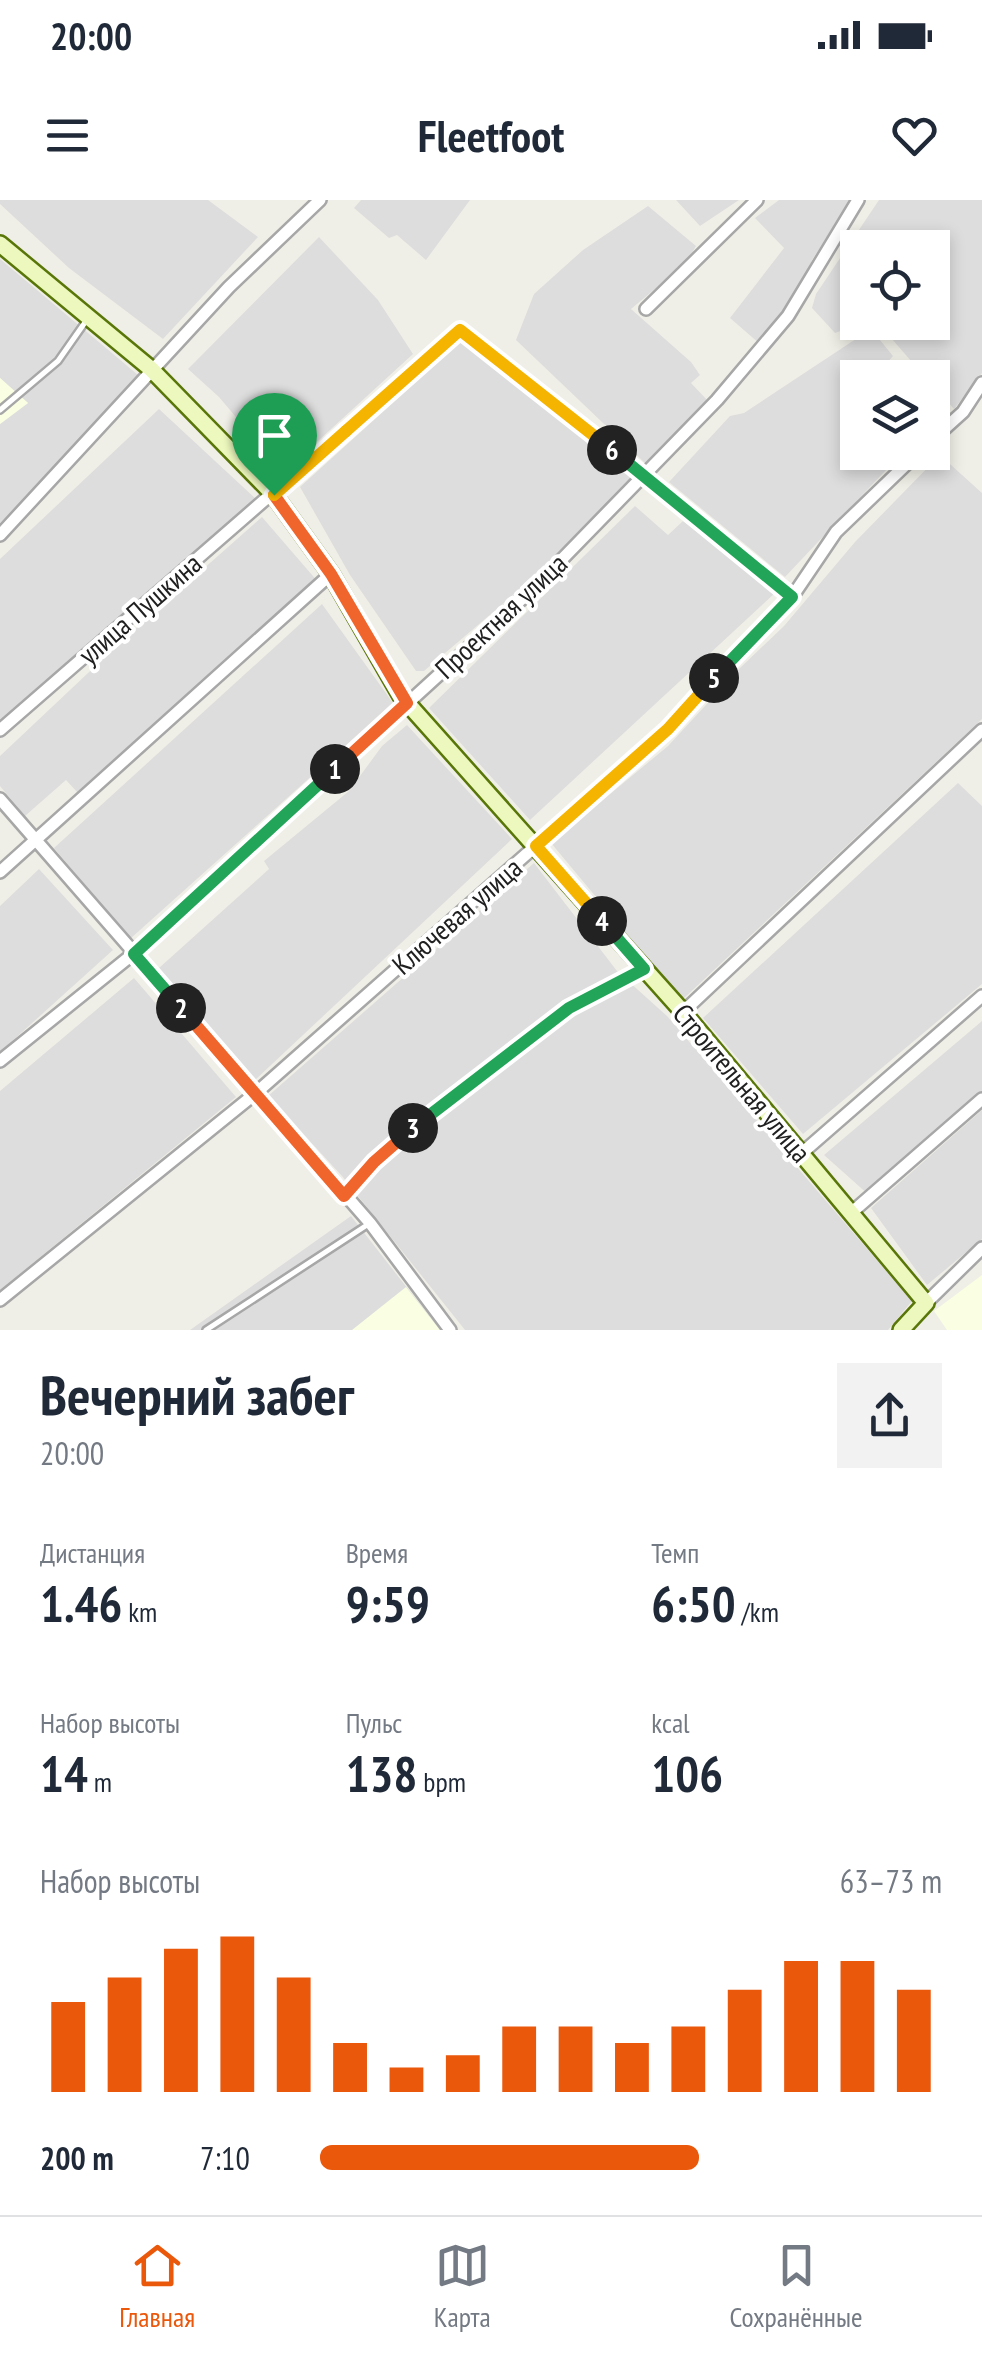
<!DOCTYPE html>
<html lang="ru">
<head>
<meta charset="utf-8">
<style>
	body { margin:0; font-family:"PT Sans Narrow",sans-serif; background:#f2f2f3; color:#1f2937; height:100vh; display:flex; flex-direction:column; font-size:38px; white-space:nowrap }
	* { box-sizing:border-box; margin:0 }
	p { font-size:32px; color:#747a83 }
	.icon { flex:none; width:55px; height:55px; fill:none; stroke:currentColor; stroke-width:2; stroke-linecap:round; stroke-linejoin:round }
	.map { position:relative; height:1130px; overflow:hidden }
	.details { display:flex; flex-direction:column; background:#fff; flex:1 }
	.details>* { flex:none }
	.buttons { position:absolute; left:840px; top:30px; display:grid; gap:20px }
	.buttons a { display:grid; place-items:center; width:110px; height:110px; border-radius:0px; background:#fff; box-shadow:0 5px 15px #0003; font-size:50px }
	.pin { position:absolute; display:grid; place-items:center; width:85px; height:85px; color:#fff; margin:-102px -42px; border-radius:50% 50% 50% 0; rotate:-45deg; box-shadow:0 0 10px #0007 }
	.pin .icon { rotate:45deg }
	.km { position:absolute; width:50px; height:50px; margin:-25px; border-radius:50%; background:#222; color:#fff; font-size:28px; line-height:50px; text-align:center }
	.round { display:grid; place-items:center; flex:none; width:105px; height:105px; border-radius:0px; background:#f2f2f3 }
	.overview { display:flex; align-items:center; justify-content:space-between; height:170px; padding:0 40px }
	h1 { font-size:55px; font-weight:700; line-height:75px }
	.metrics { display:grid; grid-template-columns:repeat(3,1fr); gap:15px; height:170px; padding:10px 40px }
	.metrics div { display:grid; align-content:center }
	.metrics b { font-size:50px; font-weight:700 }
	.metrics small { font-size:28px; font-weight:400 }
	.metrics p { font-size:28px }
	.chart { height:280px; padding:20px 40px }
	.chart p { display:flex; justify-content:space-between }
	.chart svg { width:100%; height:180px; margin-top:10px; stroke:#ea580c; stroke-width:6 }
	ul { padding:0 40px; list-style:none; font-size:32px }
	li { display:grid; grid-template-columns:160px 120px 1fr; align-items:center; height:75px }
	li i { height:25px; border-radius:12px; background:#ea580c }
	.status { display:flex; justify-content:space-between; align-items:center; height:70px; padding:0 50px; background:#fff; direction:ltr }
	.status svg { height:28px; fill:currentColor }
	header { display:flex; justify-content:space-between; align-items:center; height:130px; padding:0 40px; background:#fff; font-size:45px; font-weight:700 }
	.tab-bar { display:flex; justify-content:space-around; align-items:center; height:140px; border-top:2px solid #e0e1e3; background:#fff; font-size:28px; color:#747a83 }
	.tab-bar a { display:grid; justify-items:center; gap:5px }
	.tab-bar .active { color:#ea580c }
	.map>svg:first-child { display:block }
	.residential { fill:#dedddd }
	.education { fill:#fafee2 }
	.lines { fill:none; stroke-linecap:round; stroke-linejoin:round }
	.lane-casing { stroke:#a7a7a7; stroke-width:10 }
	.street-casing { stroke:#a7a7a7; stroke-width:16 }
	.secondary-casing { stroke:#597608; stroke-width:20 }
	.lane { stroke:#fff; stroke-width:5 }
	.street { stroke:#fff; stroke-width:11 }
	.secondary { stroke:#ecf8bd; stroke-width:15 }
	.split-1-casing { stroke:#fff; stroke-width:20 }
	.split-2-casing { stroke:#fff; stroke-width:20 }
	.split-3-casing { stroke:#fff; stroke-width:20 }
	.split-4-casing { stroke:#fff; stroke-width:20 }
	.split-5-casing { stroke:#fff; stroke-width:20 }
	.split-6-casing { stroke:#fff; stroke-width:20 }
	.split-7-casing { stroke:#fff; stroke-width:20 }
	.split-8-casing { stroke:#fff; stroke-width:20 }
	.split-1 { stroke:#f0652b; stroke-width:12 }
	.split-2 { stroke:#22a559; stroke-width:12 }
	.split-3 { stroke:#f0652b; stroke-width:12 }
	.split-4 { stroke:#22a559; stroke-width:12 }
	.split-5 { stroke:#f5b400; stroke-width:12 }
	.split-6 { stroke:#22a559; stroke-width:12 }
	.split-7 { stroke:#f5b400; stroke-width:12 }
	.split-8 { stroke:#f5b400; stroke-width:12 }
	.labels { text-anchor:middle; stroke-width:8; stroke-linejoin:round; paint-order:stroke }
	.street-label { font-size:28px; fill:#202020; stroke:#fff }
</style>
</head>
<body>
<div class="status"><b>20:00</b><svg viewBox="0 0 49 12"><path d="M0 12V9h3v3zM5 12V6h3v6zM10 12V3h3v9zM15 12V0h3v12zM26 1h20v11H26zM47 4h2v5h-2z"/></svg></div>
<header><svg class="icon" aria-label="menu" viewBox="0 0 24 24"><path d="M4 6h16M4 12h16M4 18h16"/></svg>Fleetfoot<svg class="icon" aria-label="heart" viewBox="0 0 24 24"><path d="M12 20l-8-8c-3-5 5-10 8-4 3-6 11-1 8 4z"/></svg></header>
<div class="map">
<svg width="982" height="1130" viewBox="0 0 982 1130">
	<rect width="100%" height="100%" fill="#f0efe7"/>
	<path class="residential" d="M 0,0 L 208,0 L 258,37 L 163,139 L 69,68 L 0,4 Z
		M 361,0 L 470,0 L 426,60 L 397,35 L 389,38 L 354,8 Z
		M 676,0 L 739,0 L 700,26 Z
		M 779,0 L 851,0 L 812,60 L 791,112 L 760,144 L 730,118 L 784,48 L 755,18 Z
		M 879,0 L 982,0 L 982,173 L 954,209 L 933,186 L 932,178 L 925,177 L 878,123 L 932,122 L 932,48 L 858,48 L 858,122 L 863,123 L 835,133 L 812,108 L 816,94 Z
		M 648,6 L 696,46 L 686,63 L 631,109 L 691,162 L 700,175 L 691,183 L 709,202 L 646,264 L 516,140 L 534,94 L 583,50 Z
		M 319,37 L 378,100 L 413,154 L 283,273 L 219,197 L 188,169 Z
		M 0,59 L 144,180 L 0,323 L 0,224 L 28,203 L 0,178 Z
		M 871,129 L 893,156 L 879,172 L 884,177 L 858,178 L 858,252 L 884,253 L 878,260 L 886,270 L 785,377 L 669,282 L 730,216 L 744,213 Z
		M 461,141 L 633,277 L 526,384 L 424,471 L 416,471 L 350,375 L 300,287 Z
		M 159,209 L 256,299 L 0,528 L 0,359 Z
		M 940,255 L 982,293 L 982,519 L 682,800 L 551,643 L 668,546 L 740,468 L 784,426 L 855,342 Z
		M 635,306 L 668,335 L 683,321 L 775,393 L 530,620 L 429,508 Z
		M 262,317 L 319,383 L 78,593 L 66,580 L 25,616 L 0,586 L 0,556 L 123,440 Z
		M 322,404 L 393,503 L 130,739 L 54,648 Z
		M 407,525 L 512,639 L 254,881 L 159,768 L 269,669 L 264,661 L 349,591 L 382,546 Z
		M 958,583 L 982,606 L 982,784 L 803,934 L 703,818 Z
		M 534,663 L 617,771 L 667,816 L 912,1101 L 888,1130 L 465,1130 L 342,976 L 268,896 Z
		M 39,669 L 113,750 L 0,852 L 0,706 Z
		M 134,778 L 236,897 L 0,1090 L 0,891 Z
		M 982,821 L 982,900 L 870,996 L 824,955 Z
		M 982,910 L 982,1039 L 927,1085 L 871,1008 Z
		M 351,1016 L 440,1130 L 190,1130 Z"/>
	<path class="education" d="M 0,178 L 28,203 L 0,224 Z
		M 982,1075 L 982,1130 L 947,1130 L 934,1111 Z
		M 406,1087 L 440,1130 L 352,1130 Z"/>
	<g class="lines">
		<g class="lane-casing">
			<path id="lane" d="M 0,210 L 58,161 L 86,121
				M 345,995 C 407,925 488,861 566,810 C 589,795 617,783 642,770
				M 206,1130 L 367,1025"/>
		</g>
		<g class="street-casing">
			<path id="street" d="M 646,109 L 757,0
				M 932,240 L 963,212 L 982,183
				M 0,335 L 229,87 L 320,0
				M 0,530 L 460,130 L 792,397
				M 0,599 L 370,1023 L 450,1130
				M 0,672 L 331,374
				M 683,812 L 982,530
				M 0,861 L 133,754 L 535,387 L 717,200 L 788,116 L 858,0
				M 802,953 L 982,796
				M 851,1013 L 982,899
				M 0,1100 L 256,893 L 668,529 L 792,397 L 836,332 L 919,252
				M 926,1103 L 982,1048"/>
		</g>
		<g class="secondary-casing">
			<path id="secondary" d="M 0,44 L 151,169 L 274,295 L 331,374 L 401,496 L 683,812 L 926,1103 L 901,1130"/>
		</g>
		<use href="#lane" class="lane"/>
		<use href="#street" class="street"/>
		<use href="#secondary" class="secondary"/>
	</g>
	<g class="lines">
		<g class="split-1-casing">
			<path id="split-1" d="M 274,295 L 331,374 L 407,503 L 335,569"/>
		</g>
		<g class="split-2-casing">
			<path id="split-2" d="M 181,808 L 134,754 L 335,569"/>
		</g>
		<g class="split-3-casing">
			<path id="split-3" d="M 181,808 L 344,996 L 374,962 L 413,928"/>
		</g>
		<g class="split-4-casing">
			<path id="split-4" d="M 413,928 L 569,808 L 644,769 L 602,721"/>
		</g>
		<g class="split-5-casing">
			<path id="split-5" d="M 602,721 L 536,646 L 668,529 L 714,478"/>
		</g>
		<g class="split-6-casing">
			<path id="split-6" d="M 612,250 L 792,397 L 714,478"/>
		</g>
		<g class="split-7-casing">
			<path id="split-7" d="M 346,231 L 460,130 L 612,250"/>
		</g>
		<g class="split-8-casing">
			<path id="split-8" d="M 274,295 L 346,231"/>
		</g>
		<use href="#split-1" class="split-1"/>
		<use href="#split-2" class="split-2"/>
		<use href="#split-3" class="split-3"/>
		<use href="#split-4" class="split-4"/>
		<use href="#split-5" class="split-5"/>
		<use href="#split-6" class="split-6"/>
		<use href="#split-7" class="split-7"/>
		<use href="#split-8" class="split-8"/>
	</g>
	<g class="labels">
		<g class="street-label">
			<text transform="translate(140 409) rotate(-41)" y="10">улица Пушкина</text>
			<text transform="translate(501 416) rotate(-43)" y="10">Проектная улица</text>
			<text transform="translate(457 716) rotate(-41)" y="10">Ключевая улица</text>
			<text transform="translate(742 883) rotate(50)" y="10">Строительная улица</text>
		</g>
	</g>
</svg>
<div class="buttons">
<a><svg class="icon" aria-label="locate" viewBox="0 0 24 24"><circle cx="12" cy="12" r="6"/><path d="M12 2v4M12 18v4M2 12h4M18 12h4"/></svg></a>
<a><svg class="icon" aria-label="layers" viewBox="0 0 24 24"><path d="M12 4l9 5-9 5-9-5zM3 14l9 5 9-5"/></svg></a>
</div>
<div class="pin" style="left:274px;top:295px;background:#1e9e55"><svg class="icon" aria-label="arrive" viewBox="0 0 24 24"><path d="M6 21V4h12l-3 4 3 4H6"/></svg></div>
<b class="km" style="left:335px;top:569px">1</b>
<b class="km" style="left:181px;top:808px">2</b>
<b class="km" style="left:413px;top:928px">3</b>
<b class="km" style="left:602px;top:721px">4</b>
<b class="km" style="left:714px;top:478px">5</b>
<b class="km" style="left:612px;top:250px">6</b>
</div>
<section class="details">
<div class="overview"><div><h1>Вечерний забег</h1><p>20:00</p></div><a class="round"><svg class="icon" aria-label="share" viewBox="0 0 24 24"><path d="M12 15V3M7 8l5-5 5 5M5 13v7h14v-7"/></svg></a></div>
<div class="metrics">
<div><p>Дистанция</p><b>1.46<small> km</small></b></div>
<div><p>Время</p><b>9:59</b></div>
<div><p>Темп</p><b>6:50<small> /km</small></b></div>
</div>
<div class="metrics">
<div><p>Набор высоты</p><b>14<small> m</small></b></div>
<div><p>Пульс</p><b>138<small> bpm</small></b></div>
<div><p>kcal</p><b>106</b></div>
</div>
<div class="chart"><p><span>Набор высоты</span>63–73 m</p>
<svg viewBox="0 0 160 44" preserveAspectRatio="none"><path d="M5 44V22M15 44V16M25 44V9M35 44V6M45 44V16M55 44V32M65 44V38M75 44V35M85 44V28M95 44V28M105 44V32M115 44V28M125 44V19M135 44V12M145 44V12M155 44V19"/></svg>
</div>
<ul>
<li><b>200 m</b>7:10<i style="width:61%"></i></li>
</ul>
</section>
<nav class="tab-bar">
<a class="active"><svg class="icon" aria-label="home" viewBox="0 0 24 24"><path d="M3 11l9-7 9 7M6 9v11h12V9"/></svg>Главная</a>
<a><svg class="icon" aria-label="map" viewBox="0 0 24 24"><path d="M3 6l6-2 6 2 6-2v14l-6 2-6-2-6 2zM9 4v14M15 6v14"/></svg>Карта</a>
<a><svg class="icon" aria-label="saved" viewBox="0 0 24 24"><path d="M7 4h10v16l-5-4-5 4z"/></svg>Сохранённые</a>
</nav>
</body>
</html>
